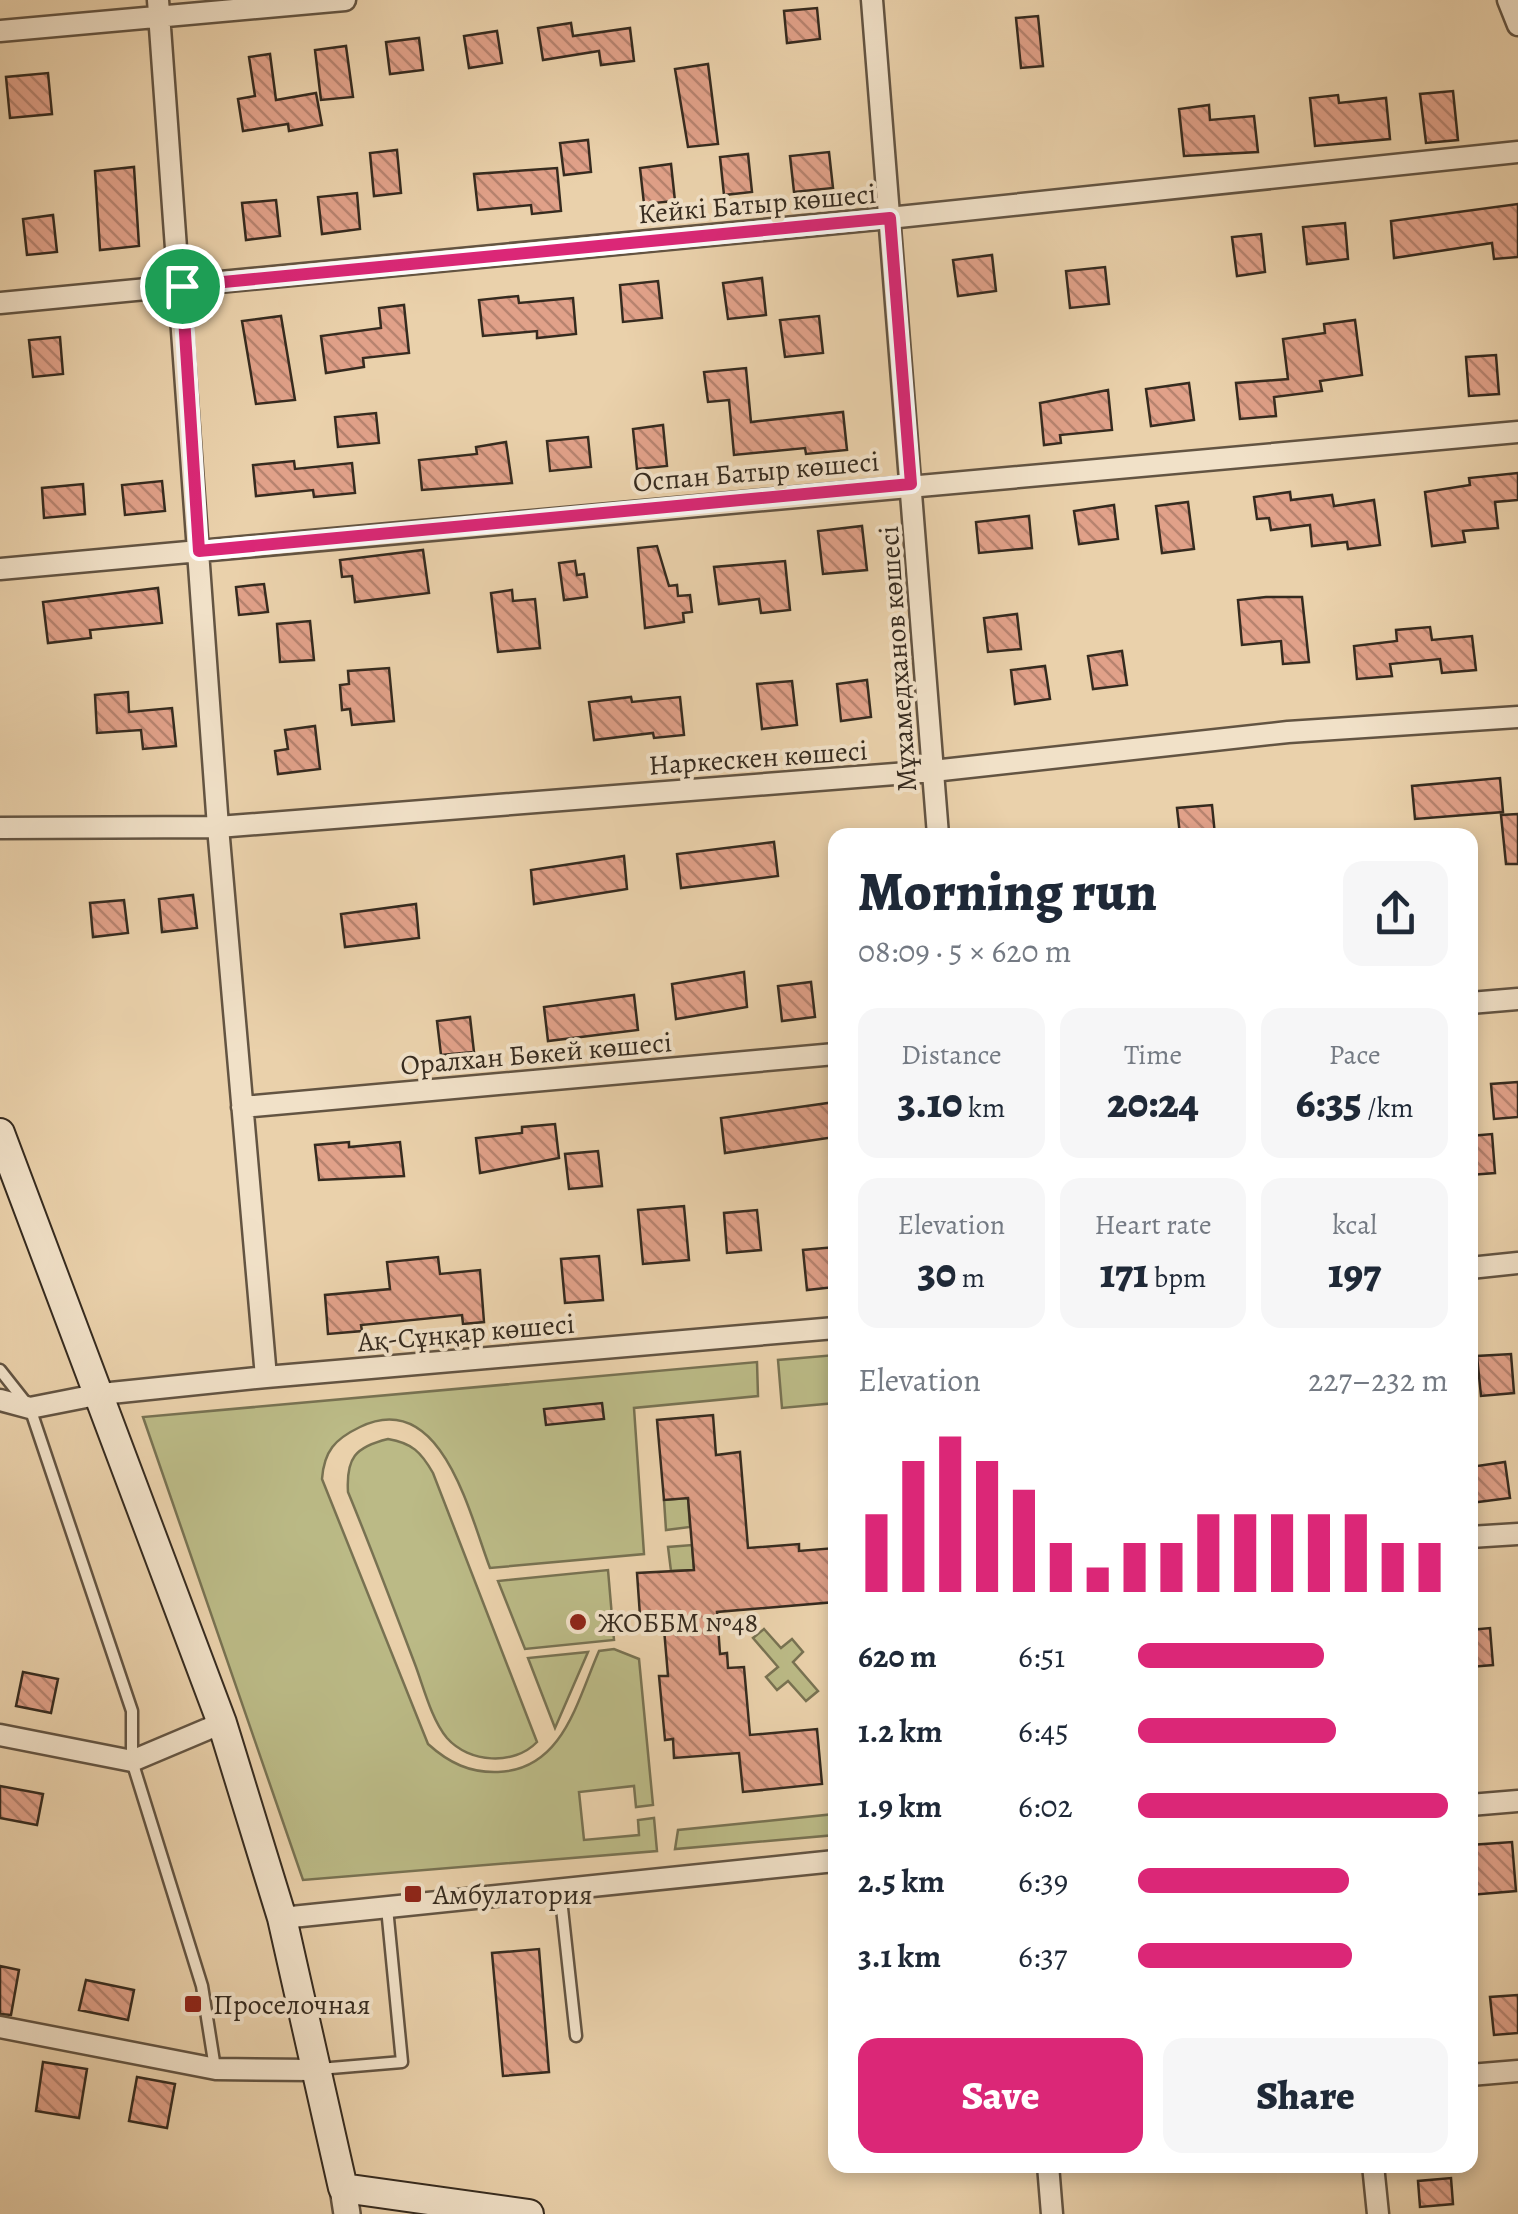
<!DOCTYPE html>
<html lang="en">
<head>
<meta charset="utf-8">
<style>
	body { margin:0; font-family:Alegreya,serif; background:#f6f6f7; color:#1f2937; height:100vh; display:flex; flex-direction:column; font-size:38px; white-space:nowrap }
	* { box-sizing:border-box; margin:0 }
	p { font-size:32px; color:#747a83 }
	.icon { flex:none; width:55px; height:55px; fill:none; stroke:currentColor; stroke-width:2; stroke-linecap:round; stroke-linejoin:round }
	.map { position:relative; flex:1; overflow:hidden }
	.details { position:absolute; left:828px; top:828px; width:650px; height:1345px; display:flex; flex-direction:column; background:#fff; border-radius:20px; box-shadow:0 5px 15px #0003 }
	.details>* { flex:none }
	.pin { position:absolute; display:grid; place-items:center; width:85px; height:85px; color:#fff; margin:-42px; border:5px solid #fff; border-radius:50%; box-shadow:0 2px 10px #0007 }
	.round { display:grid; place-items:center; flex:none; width:105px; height:105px; border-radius:20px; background:#f6f6f7 }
	.overview { display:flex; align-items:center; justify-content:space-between; height:170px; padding:0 30px }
	h1 { font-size:55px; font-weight:800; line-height:75px }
	.stats { display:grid; grid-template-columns:repeat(3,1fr); gap:15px; height:170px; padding:10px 30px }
	.stats div { display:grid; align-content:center; border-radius:20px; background:#f6f6f7; text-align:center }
	.stats b { font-size:42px; font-weight:800 }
	.stats small { font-size:28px; font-weight:400 }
	.stats p { font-size:28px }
	.chart { height:280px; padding:20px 30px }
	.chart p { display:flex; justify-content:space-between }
	.chart svg { width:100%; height:180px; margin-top:10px; stroke:#db2777; stroke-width:6 }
	.action { display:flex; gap:20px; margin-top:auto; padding:20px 30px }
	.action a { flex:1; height:115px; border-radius:20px; background:#db2777; color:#fff; font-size:40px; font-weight:800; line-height:115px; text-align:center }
	.action a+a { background:#f6f6f7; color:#1f2937 }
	ul { padding:0 30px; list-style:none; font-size:32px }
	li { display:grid; grid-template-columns:160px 120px 1fr; align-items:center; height:75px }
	li i { height:25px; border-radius:12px; background:#db2777 }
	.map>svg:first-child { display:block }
	.grass { fill:#bbba86; stroke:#787252; stroke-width:2.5 }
	.building { fill:url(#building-back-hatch); stroke:#362b1f; stroke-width:2.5 }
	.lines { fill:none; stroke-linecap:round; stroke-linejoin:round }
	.service-casing { stroke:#635442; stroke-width:15 }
	.minor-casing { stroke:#635442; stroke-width:25 }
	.tertiary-casing { stroke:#635442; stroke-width:30 }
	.secondary-casing { stroke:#362b1f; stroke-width:32 }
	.service { stroke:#f1e1c8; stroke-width:10 }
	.minor { stroke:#f1e1c8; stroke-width:20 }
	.tertiary { stroke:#f1e1c8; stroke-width:25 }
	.secondary { stroke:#f1e1c8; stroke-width:28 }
	.route-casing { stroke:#fff; stroke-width:20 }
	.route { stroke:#db2777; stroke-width:12 }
	.poi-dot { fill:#8f2418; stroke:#f1e1c8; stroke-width:4 }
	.labels { text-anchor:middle; stroke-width:8; stroke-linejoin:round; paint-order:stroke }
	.street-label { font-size:28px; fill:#362b1f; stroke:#f1e1c8 }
	.poi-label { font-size:28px; fill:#362b1f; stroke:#f1e1c8; text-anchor:start }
</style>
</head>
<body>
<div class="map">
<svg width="1518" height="2214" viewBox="0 0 1518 2214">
	<defs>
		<pattern id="building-back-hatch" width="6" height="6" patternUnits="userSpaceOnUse" patternTransform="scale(2.5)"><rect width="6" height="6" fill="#e1a189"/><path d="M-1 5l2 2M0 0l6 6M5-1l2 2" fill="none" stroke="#b7836f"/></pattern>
	</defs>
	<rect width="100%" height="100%" fill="#ead1ab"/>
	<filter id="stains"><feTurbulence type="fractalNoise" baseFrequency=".002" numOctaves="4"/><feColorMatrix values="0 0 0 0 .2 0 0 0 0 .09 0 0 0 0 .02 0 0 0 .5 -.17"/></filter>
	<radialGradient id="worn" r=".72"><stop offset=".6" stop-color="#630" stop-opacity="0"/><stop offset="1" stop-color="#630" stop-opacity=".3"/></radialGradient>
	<path class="grass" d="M 835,1355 L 835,1403 L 782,1408 L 778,1360 Z
		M 757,1362 L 758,1396 L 634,1408 L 644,1554 L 490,1568 C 470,1516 442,1387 360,1427 C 335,1439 324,1451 322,1479 L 428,1744 C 449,1763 470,1773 498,1772 C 563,1770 577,1701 599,1651 L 614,1649 L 639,1659 L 653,1805 L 636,1807 L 634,1786 L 579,1792 L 584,1840 L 639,1835 L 638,1820 L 654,1818 L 657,1851 L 303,1880 L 143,1417 Z
		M 388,1439 C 412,1443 421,1452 433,1473 L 537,1742 C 514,1766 469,1763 447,1738 C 432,1720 424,1689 416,1667 C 394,1609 372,1550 348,1492 C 346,1458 355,1447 388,1439 Z
		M 688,1498 L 690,1527 L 666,1530 L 664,1500 Z
		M 692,1545 L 694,1570 L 671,1571 L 668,1547 Z
		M 608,1570 L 614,1640 L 525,1649 L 498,1581 Z
		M 764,1629 L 781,1648 L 792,1639 L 803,1652 L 793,1662 L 818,1691 L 806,1701 L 788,1681 L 777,1690 L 766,1677 L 778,1667 L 753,1638 Z
		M 588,1652 L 555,1728 L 528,1658 Z
		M 835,1814 L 835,1835 L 675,1849 L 678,1830 Z"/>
	<path class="building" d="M 817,8 L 820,39 L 787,43 L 784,11 Z
		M 1038,16 L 1043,66 L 1021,68 L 1016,18 Z
		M 571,23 L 573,36 L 630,28 L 634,61 L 601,65 L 599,51 L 543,60 L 538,28 Z
		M 497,31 L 502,63 L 469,68 L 464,36 Z
		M 419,38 L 423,70 L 390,74 L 386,42 Z
		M 346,46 L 353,97 L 321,100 L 315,50 Z
		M 270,54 L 276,100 L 316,93 L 322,125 L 289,131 L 288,124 L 243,131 L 238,99 L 255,96 L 249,57 Z
		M 708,64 L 718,144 L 688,147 L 675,69 Z
		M 48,73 L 52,114 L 10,118 L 6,77 Z
		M 1453,91 L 1458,140 L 1426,143 L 1420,94 Z
		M 1338,95 L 1339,103 L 1386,98 L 1390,139 L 1315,146 L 1310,98 Z
		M 1209,105 L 1210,120 L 1254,116 L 1258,152 L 1184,156 L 1179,109 Z
		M 588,140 L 591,172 L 564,175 L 560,143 Z
		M 397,150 L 401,193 L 374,196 L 370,153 Z
		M 829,152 L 833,188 L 794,192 L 790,156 Z
		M 748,154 L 752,192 L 724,195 L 720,157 Z
		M 671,164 L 675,201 L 644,204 L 640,168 Z
		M 134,167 L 139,246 L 100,250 L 95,171 Z
		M 557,168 L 561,211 L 532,214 L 531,205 L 478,210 L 474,174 Z
		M 357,193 L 360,229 L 322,234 L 318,197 Z
		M 276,200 L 280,236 L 246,240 L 242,203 Z
		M 1518,204 L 1518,257 L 1494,259 L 1492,243 L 1394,258 L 1391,221 Z
		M 53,215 L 57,252 L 27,255 L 23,219 Z
		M 1345,223 L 1348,259 L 1307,264 L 1303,227 Z
		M 1261,234 L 1265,272 L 1237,276 L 1232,237 Z
		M 992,255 L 996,291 L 958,296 L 953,260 Z
		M 1105,267 L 1109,304 L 1070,308 L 1066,271 Z
		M 762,278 L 766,315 L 728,319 L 723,283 Z
		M 658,281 L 662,318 L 623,322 L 620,285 Z
		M 518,296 L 519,303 L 573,298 L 576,334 L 537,338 L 537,331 L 483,336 L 479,300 Z
		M 404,305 L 409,353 L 363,358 L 364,367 L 326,373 L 321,336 L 381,328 L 379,308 Z
		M 281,316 L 295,400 L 256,404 L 242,321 Z
		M 819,316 L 823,353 L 785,357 L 780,320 Z
		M 1355,320 L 1362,375 L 1320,381 L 1322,391 L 1274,397 L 1276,416 L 1240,419 L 1236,383 L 1288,379 L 1283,339 L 1325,333 L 1324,324 Z
		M 60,337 L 63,374 L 33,377 L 29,340 Z
		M 1496,355 L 1499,394 L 1469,396 L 1466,357 Z
		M 746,368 L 751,422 L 843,412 L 847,450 L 806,454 L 805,448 L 734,455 L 729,400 L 708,402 L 704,372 Z
		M 1189,383 L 1194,420 L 1151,426 L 1146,389 Z
		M 1108,390 L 1112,430 L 1060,435 L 1061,443 L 1044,445 L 1040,403 Z
		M 376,413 L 379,443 L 338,447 L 335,417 Z
		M 663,425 L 667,466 L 637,469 L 633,429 Z
		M 588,437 L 591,467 L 550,471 L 547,441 Z
		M 506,442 L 512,483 L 422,490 L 419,460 L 477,454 L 476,447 Z
		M 294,461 L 295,469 L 352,463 L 355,493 L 314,497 L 313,490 L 256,496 L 253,465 Z
		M 1518,473 L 1518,500 L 1495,502 L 1498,528 L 1463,531 L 1465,542 L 1432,546 L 1425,492 L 1470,485 L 1469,478 Z
		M 162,481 L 165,511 L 125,515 L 122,485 Z
		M 83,484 L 85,514 L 44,518 L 42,488 Z
		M 1290,492 L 1291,500 L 1332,495 L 1334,506 L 1374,500 L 1380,545 L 1348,549 L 1347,542 L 1312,546 L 1310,525 L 1271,530 L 1269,518 L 1257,519 L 1254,497 Z
		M 1188,502 L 1194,549 L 1162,553 L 1156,506 Z
		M 1114,505 L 1118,539 L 1079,544 L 1074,511 Z
		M 1029,516 L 1032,548 L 979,553 L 976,522 Z
		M 862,526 L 867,570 L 823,574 L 818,531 Z
		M 657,546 L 669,586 L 677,585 L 678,596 L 690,595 L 692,612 L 683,613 L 684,622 L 645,628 L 638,548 Z
		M 423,550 L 429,593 L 355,602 L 352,576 L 342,577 L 340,560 Z
		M 575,561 L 577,575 L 584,574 L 587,597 L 564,600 L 559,563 Z
		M 785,561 L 790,610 L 761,613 L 759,599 L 719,604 L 714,567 Z
		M 264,584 L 268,612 L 239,615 L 236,587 Z
		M 158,588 L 162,623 L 90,630 L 91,638 L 48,643 L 43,602 Z
		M 512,590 L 513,601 L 535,599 L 540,648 L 498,652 L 491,593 Z
		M 1266,597 L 1302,597 L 1309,662 L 1283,664 L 1281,641 L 1242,645 L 1238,600 Z
		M 1017,614 L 1021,649 L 988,652 L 984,618 Z
		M 310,621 L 314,660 L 280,662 L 277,624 Z
		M 1430,627 L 1432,640 L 1472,636 L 1476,670 L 1442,673 L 1440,659 L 1390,664 L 1392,676 L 1357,679 L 1354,646 L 1397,641 L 1396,630 Z
		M 1122,651 L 1127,685 L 1093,689 L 1088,656 Z
		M 1045,666 L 1050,699 L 1015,704 L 1011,670 Z
		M 389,668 L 394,721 L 352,725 L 350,709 L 342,710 L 340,685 L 349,684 L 348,671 Z
		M 867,680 L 871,717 L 841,721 L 837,684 Z
		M 792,681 L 797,725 L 762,729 L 757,684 Z
		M 128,692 L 129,712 L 172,708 L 176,746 L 143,749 L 141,730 L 97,733 L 95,695 Z
		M 631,697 L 632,702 L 680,697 L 684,735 L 654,738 L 653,733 L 594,740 L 589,702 Z
		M 315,726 L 320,769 L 278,774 L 275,751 L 288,749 L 285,730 Z
		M 1500,778 L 1503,812 L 1415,819 L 1412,786 Z
		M 1212,805 L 1215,835 L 1180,835 L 1177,808 Z
		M 1518,814 L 1518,864 L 1506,864 L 1501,815 Z
		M 774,842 L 778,876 L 681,888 L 677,854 Z
		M 624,856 L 627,889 L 534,904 L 531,870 Z
		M 193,895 L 197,928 L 162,932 L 159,899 Z
		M 124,900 L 128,933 L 93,937 L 90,903 Z
		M 416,904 L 419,938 L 345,947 L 341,914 Z
		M 744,972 L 747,1007 L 676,1019 L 672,984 Z
		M 811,982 L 815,1017 L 782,1021 L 778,986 Z
		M 634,995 L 638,1030 L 548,1041 L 544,1007 Z
		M 470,1017 L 474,1052 L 441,1055 L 437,1021 Z
		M 1518,1082 L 1518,1117 L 1494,1119 L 1491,1084 Z
		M 835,1102 L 835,1137 L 725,1153 L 721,1118 Z
		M 555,1124 L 559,1158 L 480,1173 L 476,1138 L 522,1133 L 522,1127 Z
		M 1492,1134 L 1495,1173 L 1470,1175 L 1470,1136 Z
		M 349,1142 L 349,1147 L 400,1142 L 404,1176 L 319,1180 L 315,1145 Z
		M 598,1151 L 602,1186 L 569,1189 L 565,1154 Z
		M 684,1206 L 689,1260 L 643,1264 L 638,1210 Z
		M 757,1210 L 761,1250 L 727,1253 L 724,1213 Z
		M 835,1247 L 835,1287 L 807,1290 L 803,1250 Z
		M 599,1256 L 603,1300 L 565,1303 L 561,1259 Z
		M 438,1257 L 440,1274 L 480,1270 L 484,1322 L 463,1324 L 462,1315 L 361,1325 L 362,1331 L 328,1334 L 325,1295 L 390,1289 L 387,1262 Z
		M 1511,1354 L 1514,1393 L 1481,1396 L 1477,1356 Z
		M 602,1403 L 604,1419 L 546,1425 L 544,1409 Z
		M 713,1415 L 716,1455 L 740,1452 L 748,1548 L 799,1544 L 799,1551 L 835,1548 L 835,1602 L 717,1612 L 720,1654 L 727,1653 L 728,1668 L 744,1667 L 750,1735 L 817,1729 L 822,1784 L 743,1792 L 739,1753 L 674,1758 L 673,1739 L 665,1740 L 659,1676 L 668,1676 L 664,1629 L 641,1630 L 637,1573 L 694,1570 L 688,1498 L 664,1500 L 657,1420 Z
		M 1505,1462 L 1510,1498 L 1470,1503 L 1470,1467 Z
		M 1490,1628 L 1493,1665 L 1470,1667 L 1470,1630 Z
		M 23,1672 L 58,1679 L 51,1713 L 16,1706 Z
		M 0,1786 L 43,1794 L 37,1825 L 0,1818 Z
		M 1512,1842 L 1516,1891 L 1470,1895 L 1470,1845 Z
		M 539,1949 L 549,2072 L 503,2076 L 492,1953 Z
		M 0,1966 L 19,1970 L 11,2015 L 0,2014 Z
		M 86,1980 L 134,1990 L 128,2020 L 79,2010 Z
		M 1518,1995 L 1518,2033 L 1494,2035 L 1490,1997 Z
		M 43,2062 L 87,2069 L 79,2118 L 36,2111 Z
		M 137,2077 L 175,2084 L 167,2128 L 129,2121 Z
		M 1451,2178 L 1453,2204 L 1420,2207 L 1418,2181 Z"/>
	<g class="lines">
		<g class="service-casing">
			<path id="service" d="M 0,1370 L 30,1408 L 132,1711 L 132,1761 L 202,1986 L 215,2068
				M 560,1890 L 576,2036
				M 319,2069 L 402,2062 L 387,1908"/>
		</g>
		<g class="minor-casing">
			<path id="minor" d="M 158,0 L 218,827 L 266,1377
				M 872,0 L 938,835
				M 1508,0 L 1518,25
				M 0,31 L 345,0
				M 0,303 L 889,218 L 1518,152
				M 0,569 L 1518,432
				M 0,828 L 218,827 L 933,771 L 1288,732 L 1518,717
				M 1470,1003 L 1518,999
				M 242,1107 L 835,1054
				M 1470,1268 L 1518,1263
				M 0,1400 L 30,1408 L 101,1394 L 266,1377 L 835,1328
				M 1470,1537 L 1518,1534
				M 0,1735 L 132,1761 L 222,1723
				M 1470,1805 L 1518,1801
				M 282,1918 L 835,1861
				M 0,2027 L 216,2069 L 313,2070
				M 1470,2075 L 1518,2071
				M 1048,2165 L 1052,2214
				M 1373,2165 L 1378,2214"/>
		</g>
		<g class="tertiary-casing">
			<path id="tertiary" d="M 343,2188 L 347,2214"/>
		</g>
		<g class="secondary-casing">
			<path id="secondary" d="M 0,1133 L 222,1723 L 282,1918 L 343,2188 L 529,2214"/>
		</g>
		<use href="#service" class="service"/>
		<use href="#minor" class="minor"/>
		<use href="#tertiary" class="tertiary"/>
		<use href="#secondary" class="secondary"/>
	</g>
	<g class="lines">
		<g class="route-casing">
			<path id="route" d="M 890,218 L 911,484 L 199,551 L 182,286 Z"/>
		</g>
		<use href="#route" class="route"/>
	</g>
	<g class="poi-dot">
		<circle cx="578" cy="1622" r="10"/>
		<rect x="403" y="1884" width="20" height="20" rx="5"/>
		<rect x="183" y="1994" width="20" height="20" rx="5"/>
	</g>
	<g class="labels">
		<g class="street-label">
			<text transform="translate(757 203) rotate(-5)" y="10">Кейкі Батыр көшесі</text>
			<text transform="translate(756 471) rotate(-5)" y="10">Оспан Батыр көшесі</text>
			<text transform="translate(897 659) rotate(-94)" y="10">Мұхамедханов көшесі</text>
			<text transform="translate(758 757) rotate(-4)" y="10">Наркескен көшесі</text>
			<text transform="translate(536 1053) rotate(-5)" y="10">Оралхан Бөкей көшесі</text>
			<text transform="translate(466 1332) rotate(-5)" y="10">Ақ-Сұңқар көшесі</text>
		</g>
		<g class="poi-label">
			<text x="598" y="1632">ЖОББМ №48</text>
			<text x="433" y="1904">Амбулатория</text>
			<text x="213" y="2014">Проселочная</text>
		</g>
	</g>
	<rect width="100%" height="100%" filter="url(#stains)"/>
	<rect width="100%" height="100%" fill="url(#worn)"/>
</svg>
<div class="pin" style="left:182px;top:286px;background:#1e9e55"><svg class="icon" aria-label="arrive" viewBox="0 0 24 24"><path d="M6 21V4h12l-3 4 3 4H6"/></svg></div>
<section class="details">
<div class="overview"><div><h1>Morning run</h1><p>08:09 · 5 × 620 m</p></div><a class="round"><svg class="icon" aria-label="share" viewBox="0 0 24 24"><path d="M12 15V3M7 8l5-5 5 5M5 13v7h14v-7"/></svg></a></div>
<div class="stats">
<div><p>Distance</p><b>3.10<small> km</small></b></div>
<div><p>Time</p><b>20:24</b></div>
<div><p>Pace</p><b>6:35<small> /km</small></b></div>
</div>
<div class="stats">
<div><p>Elevation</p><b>30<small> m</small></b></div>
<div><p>Heart rate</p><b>171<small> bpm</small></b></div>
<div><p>kcal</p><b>197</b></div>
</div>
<div class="chart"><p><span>Elevation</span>227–232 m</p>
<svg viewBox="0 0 160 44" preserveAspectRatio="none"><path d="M5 44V25M15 44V12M25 44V6M35 44V12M45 44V19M55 44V32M65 44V38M75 44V32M85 44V32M95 44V25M105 44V25M115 44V25M125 44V25M135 44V25M145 44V32M155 44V32"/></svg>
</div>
<ul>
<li><b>620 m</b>6:51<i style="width:60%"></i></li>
<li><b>1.2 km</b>6:45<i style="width:64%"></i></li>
<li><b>1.9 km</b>6:02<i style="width:100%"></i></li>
<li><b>2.5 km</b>6:39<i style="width:68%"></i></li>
<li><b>3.1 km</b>6:37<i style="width:69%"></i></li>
</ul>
<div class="action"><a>Save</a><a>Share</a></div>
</section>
</div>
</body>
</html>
